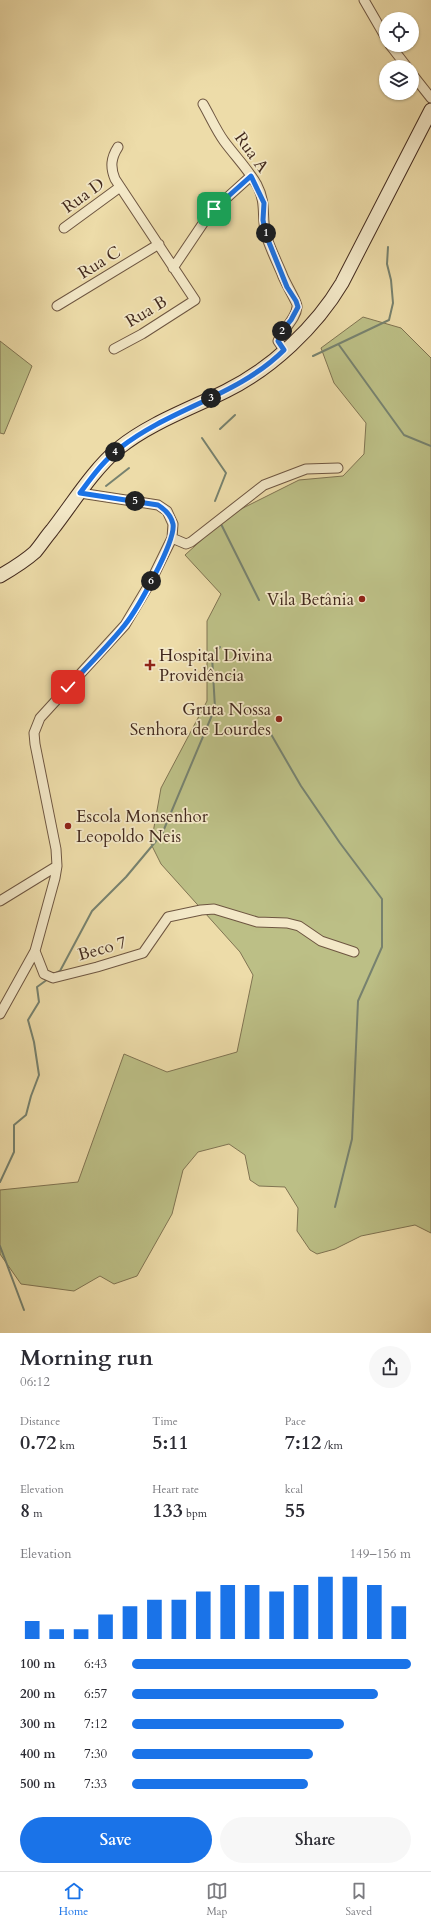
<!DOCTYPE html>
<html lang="en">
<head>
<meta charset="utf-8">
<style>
	body { margin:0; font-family:Cardo,serif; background:#f7f7f7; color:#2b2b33; height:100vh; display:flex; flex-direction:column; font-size:15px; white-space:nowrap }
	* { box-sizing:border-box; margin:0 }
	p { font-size:13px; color:#7c7c81 }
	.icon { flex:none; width:22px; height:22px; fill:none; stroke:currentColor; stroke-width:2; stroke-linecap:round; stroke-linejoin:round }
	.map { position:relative; height:1333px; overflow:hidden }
	.drawer { display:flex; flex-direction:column; background:#fff; flex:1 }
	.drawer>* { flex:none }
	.fabs { position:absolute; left:379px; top:12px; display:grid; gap:8px }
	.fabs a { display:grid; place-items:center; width:40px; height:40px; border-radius:50%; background:#fff; box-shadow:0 1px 3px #0004; font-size:20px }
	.pin { position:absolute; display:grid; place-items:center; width:34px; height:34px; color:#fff; margin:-17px; border-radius:8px; box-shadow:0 2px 6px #0006 }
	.km { position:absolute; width:20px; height:20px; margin:-10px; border-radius:50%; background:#222; color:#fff; font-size:11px; line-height:20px; text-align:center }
	.round { display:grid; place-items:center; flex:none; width:42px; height:42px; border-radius:21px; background:#f7f7f7 }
	.head { display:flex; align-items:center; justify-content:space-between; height:68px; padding:0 20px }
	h1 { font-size:22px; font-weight:700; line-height:30px }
	.figures { display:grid; grid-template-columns:repeat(3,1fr); gap:6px; height:68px; padding:4px 20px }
	.figures div { display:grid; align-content:center }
	.figures b { font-size:20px; font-weight:700 }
	.figures small { font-size:11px; font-weight:400 }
	.figures p { font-size:11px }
	.chart { height:112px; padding:8px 20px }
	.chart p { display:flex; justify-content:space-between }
	.chart svg { width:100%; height:72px; margin-top:4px; stroke:#1a73e8; stroke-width:6 }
	.action { display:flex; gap:8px; margin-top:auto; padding:8px 20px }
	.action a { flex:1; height:46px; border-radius:24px; background:#1a73e8; color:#fff; font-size:16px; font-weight:700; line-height:46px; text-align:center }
	.action a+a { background:#f7f7f7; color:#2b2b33 }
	ul { padding:0 20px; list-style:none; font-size:13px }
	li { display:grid; grid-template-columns:64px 48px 1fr; align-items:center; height:30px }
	li i { height:10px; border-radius:5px; background:#1a73e8 }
	.dock { display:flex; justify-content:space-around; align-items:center; height:56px; border-top:1px solid #e1e1e2; background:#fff; font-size:11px; color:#7c7c81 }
	.dock a { display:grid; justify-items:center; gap:2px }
	.dock .active { color:#1a73e8 }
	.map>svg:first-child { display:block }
	.green { fill:#bcbf86; stroke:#807452 }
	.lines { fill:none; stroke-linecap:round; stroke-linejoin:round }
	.stream { stroke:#77826f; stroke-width:2 }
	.street-casing { stroke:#6e5641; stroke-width:11 }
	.secondary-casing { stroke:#432a1e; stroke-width:15 }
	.street { stroke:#f3e8c7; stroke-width:9 }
	.secondary { stroke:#f3e8c7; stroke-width:13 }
	.route-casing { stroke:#fff; stroke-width:8 }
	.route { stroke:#1a73e8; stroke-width:5 }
	.poi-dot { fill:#8f2418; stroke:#f3e8c7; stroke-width:1.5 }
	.labels { text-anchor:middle; stroke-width:3.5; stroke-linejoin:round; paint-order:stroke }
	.street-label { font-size:17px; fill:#432a1e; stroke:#f3e8c7 }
	.poi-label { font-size:17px; fill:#432a1e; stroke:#f3e8c7; text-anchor:end }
</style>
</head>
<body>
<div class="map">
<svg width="431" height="1333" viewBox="0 0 431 1333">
	<rect width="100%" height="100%" fill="#eddca9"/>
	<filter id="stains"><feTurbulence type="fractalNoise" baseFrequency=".005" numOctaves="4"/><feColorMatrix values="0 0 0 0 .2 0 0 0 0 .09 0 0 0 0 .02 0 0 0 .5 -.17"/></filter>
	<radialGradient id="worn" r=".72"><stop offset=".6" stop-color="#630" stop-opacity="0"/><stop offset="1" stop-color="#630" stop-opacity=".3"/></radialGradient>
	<path class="green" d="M 363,317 L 401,328 L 431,358 L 431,1233 L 415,1225 L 361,1236 L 335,1249 L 317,1254 L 310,1250 L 297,1231 L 298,1208 L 285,1187 L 259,1186 L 250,1180 L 245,1155 L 229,1144 L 198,1152 L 183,1170 L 172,1214 L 137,1276 L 114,1284 L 100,1276 L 74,1291 L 21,1284 L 0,1254 L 0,1190 L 78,1182 L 124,1054 L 167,1072 L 237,1052 L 253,975 L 240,952 L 161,864 L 151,844 L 161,788 L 207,701 L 207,621 L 221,594 L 185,555 L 229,515 L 299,480 L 343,476 L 364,454 L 366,423 L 334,383 L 321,348 Z
		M 0,341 L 32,366 L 4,434 L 0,433 Z"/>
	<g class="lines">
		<path class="stream" d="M 339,345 L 404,435 L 431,446
			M 313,356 L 389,320 L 393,303 L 391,280 L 387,264 L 388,247
			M 220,429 L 235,415
			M 202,438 L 226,473 L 215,501
			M 106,486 L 129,468
			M 221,524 L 259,600
			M 268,729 L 301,786 L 340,843 L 382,899 L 382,947 L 358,1001 L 352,1139 L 335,1207
			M 56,973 L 60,971 L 92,911 L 126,877 L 162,834 L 215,708 L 212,656 L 220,647
			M 0,1182 L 14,1152 L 14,1125 L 26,1115 L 31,1096 L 39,1075 L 34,1042 L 28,1020 L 39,1002 L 37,987 L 48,979
			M 0,1246 L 24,1310"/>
		<g class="street-casing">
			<path id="street" d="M 364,0 L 386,38
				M 390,45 L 407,67
				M 412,74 L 431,98
				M 203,104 C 210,116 216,130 224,141 C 235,156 248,169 257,185 C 267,204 261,217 266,235 C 270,248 277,262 282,274 C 284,281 298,303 297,307 C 296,319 283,329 278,341 L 284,350
				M 64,228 L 120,187
				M 173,268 L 210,213 L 251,176
				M 57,306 L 159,244
				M 114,349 L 142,334 L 195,300 L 115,179 C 110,167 111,158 118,147
				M 172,538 L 186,544 L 191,542 L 264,485 L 306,469 L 338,468
				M 0,901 L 57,866
				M 35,951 L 44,974 L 53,978 L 97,967 L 143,953 L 168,917 L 201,910 L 214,909 L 257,922 L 287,923 L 299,926 L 321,941 L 354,952
				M 0,1014 L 35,951 L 55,878 L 57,866 L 56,849 L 35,744 L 34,733 L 40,718 L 125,625 L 150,583 L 172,538 L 173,524 L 167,511 L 158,505 L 80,493"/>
		</g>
		<g class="secondary-casing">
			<path id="secondary" d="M 0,576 C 12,569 25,561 35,552 C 41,545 46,537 52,530 C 73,503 92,471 119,448 C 150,423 190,409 226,391 C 271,369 316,327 342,283 L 431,110"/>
		</g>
		<use href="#street" class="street"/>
		<use href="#secondary" class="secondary"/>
	</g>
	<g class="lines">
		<g class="route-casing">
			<path id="route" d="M 68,687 C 87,667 107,647 124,626 C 137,610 176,541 173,524 C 171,515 166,510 158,505 L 80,493 C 92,477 104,460 120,448 C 171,408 238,396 284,350 L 278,341 L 282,331 L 291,320 L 298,307 L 296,301 L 287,287 L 266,235 L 263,220 L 264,203 L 251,176 L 214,209"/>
		</g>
		<use href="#route" class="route"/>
	</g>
	<g class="poi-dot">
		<circle cx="362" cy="599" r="4"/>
		<path d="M148 659h4v4h4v4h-4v4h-4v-4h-4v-4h4z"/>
		<circle cx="279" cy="719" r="4"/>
		<circle cx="68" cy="826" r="4"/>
	</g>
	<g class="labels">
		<g class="street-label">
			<text transform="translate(252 152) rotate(54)" y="6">Rua A</text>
			<text transform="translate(83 195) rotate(-36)" y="6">Rua D</text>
			<text transform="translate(99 262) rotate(-32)" y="6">Rua C</text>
			<text transform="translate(146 311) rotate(-31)" y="6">Rua B</text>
			<text transform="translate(102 948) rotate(-16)" y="6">Beco 7</text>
		</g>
		<g class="poi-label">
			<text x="354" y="605">Vila Betânia</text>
			<text x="159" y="661" text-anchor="start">Hospital Divina<tspan x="159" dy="20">Providência</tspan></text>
			<text x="271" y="715">Gruta Nossa<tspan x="271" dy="20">Senhora de Lourdes</tspan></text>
			<text x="76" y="822" text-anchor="start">Escola Monsenhor<tspan x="76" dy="20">Leopoldo Neis</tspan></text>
		</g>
	</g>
	<rect width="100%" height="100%" filter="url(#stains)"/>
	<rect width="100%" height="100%" fill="url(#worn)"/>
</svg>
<div class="fabs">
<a><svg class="icon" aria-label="locate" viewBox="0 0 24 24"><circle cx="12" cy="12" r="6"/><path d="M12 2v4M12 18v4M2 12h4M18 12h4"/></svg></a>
<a><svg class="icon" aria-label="layers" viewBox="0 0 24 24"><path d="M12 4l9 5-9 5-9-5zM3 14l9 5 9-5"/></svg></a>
</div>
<div class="pin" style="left:214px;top:209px;background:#1e9e55"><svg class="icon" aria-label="arrive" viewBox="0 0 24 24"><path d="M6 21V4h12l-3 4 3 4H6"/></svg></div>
<div class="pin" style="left:68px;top:687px;background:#d93025"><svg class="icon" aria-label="check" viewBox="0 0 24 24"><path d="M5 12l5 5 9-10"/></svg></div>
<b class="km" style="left:266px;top:233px">1</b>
<b class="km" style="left:282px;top:331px">2</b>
<b class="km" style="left:211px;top:398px">3</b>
<b class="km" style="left:115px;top:452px">4</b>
<b class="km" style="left:135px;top:501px">5</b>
<b class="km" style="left:151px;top:581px">6</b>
</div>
<section class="drawer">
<div class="head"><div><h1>Morning run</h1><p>06:12</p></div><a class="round"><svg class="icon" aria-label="share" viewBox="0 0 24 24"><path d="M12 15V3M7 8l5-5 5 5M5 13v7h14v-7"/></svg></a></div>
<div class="figures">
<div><p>Distance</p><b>0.72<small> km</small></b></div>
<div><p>Time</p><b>5:11</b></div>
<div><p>Pace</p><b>7:12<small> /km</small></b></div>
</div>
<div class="figures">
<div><p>Elevation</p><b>8<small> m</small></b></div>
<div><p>Heart rate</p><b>133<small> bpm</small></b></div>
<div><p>kcal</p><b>55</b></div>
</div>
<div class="chart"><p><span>Elevation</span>149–156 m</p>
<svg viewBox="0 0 160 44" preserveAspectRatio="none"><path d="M5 44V33M15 44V38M25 44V38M35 44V29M45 44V24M55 44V20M65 44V20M75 44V15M85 44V11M95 44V11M105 44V15M115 44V11M125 44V6M135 44V6M145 44V11M155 44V24"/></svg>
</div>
<ul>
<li><b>100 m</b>6:43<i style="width:100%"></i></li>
<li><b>200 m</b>6:57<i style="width:88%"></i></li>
<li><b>300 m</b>7:12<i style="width:76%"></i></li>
<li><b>400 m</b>7:30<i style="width:65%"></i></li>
<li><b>500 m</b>7:33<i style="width:63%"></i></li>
</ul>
<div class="action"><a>Save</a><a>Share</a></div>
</section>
<nav class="dock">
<a class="active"><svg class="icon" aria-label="home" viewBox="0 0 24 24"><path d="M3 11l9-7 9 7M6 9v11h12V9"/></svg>Home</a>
<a><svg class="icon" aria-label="map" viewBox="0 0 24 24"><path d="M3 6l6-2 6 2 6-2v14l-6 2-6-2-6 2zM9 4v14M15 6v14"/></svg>Map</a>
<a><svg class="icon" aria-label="saved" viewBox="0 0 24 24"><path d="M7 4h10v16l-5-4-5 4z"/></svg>Saved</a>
</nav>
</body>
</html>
